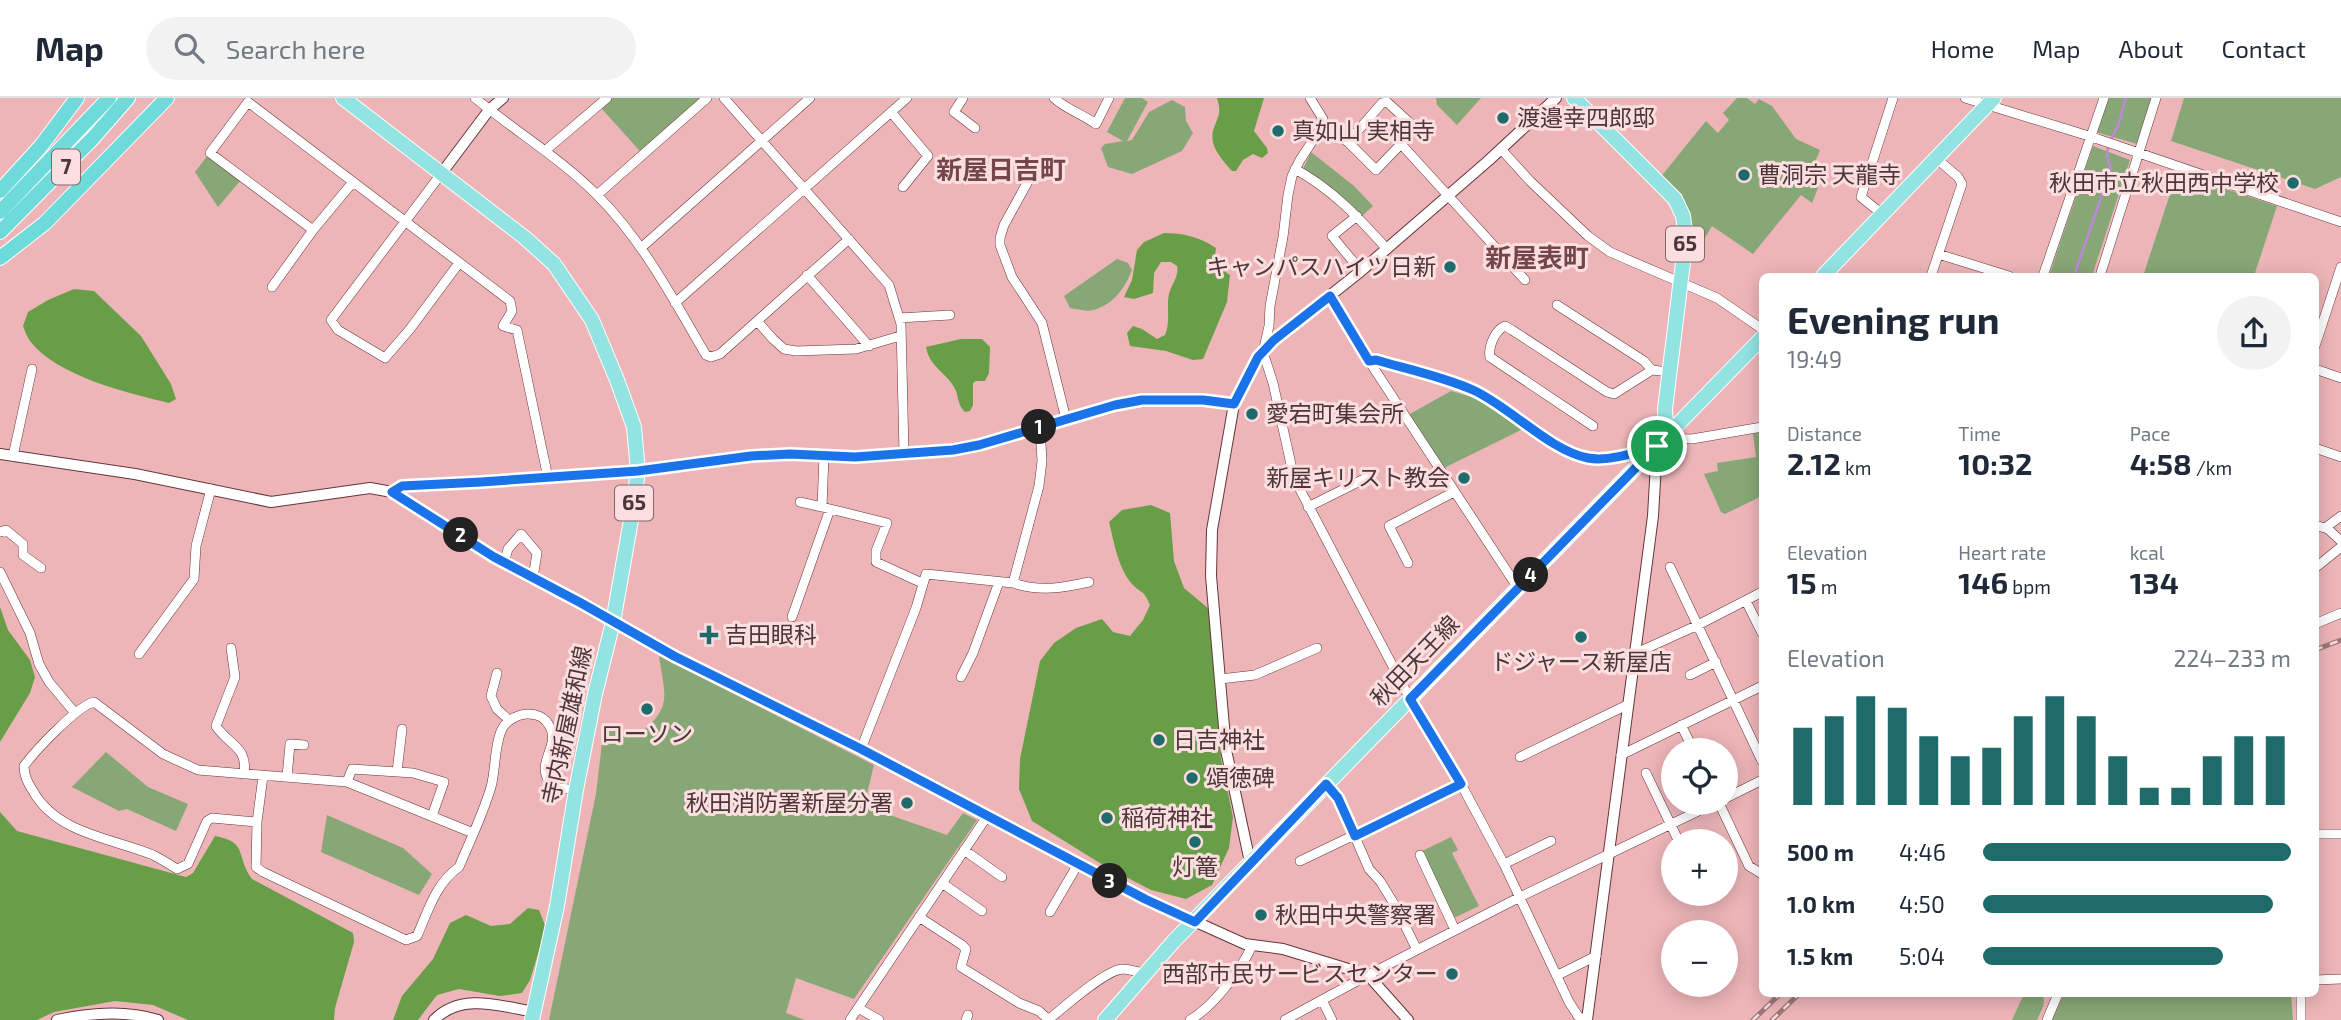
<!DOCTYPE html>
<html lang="en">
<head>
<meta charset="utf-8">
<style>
	body { margin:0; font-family:"Exo 2","Noto Sans JP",sans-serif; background:#f2f2f3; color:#1f2937; height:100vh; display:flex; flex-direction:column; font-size:26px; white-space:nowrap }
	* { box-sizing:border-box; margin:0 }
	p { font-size:23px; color:#747a83 }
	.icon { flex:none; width:38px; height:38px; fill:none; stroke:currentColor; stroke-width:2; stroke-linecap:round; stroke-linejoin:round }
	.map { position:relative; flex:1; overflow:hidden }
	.side { position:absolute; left:1759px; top:175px; width:560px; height:724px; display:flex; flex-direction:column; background:#fff; border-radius:10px; box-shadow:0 4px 18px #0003 }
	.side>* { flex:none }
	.controls { position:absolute; left:1661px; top:640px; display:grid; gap:14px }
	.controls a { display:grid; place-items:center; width:77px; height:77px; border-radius:50%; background:#fff; box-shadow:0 4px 18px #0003; font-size:35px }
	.pin { position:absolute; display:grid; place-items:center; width:60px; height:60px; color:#fff; margin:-30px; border:4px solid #fff; border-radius:50%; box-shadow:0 2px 7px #0007 }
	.km { position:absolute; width:35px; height:35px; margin:-18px; border-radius:50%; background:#222; color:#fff; font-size:19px; line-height:35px; text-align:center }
	.round { display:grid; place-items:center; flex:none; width:74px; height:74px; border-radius:37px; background:#f2f2f3 }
	.overview { display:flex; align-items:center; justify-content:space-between; height:119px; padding:0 28px }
	h1 { font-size:38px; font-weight:700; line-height:52px }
	.metrics { display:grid; grid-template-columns:repeat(3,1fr); gap:10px; height:119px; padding:7px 28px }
	.metrics div { display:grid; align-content:center }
	.metrics b { font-size:30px; font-weight:700 }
	.metrics small { font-size:19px; font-weight:400 }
	.metrics p { font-size:19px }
	.chart { height:196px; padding:14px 28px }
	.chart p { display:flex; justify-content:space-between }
	.chart svg { width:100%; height:126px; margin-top:7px; stroke:#1f6b6b; stroke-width:6 }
	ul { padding:0 28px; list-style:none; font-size:23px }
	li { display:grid; grid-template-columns:112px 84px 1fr; align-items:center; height:52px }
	li i { height:18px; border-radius:9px; background:#1f6b6b }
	header { display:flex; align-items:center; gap:42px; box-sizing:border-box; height:98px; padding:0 35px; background:#fff; border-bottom:2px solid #e0e1e3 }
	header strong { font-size:33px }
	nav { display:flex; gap:38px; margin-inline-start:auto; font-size:24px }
	.search { width:490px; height:63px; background:#f2f2f3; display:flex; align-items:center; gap:18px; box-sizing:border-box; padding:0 24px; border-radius:38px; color:#747a83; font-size:26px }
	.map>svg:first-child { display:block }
	.green { fill:#87a776 }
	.forest { fill:#699e49 }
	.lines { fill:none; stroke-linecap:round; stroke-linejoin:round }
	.stream { stroke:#bf87d8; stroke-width:2.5 }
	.minor-casing { stroke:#64363a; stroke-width:10 }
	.tertiary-casing { stroke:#64363a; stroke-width:12 }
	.primary-casing { stroke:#fff; stroke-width:16 }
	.trunk-casing { stroke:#fff; stroke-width:16 }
	.minor { stroke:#fff; stroke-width:9 }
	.tertiary { stroke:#fff; stroke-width:10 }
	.primary { stroke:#93e3e3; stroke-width:14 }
	.trunk { stroke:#6fdada; stroke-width:14 }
	.rail-casing { stroke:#9e7779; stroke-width:5 }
	.rail { stroke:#fbdedf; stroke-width:2.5; stroke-dasharray:8; stroke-linecap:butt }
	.route-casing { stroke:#fff; stroke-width:14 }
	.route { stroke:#1a73e8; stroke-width:9 }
	.poi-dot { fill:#1f6b6b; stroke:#fbdedf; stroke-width:2.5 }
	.labels { text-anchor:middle; stroke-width:6; stroke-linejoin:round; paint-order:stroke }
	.shield { fill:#fbdedf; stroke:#816869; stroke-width:2 }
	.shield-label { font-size:21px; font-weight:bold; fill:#4d3637 }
	.poi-label { font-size:23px; fill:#4d3637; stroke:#fbdedf; text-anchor:start }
	.street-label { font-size:23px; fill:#4d3637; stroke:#fbdedf }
	.quarter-label { font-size:26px; font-weight:bold; fill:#754649; stroke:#fbdedf }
</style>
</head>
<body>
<header>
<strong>Map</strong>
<div class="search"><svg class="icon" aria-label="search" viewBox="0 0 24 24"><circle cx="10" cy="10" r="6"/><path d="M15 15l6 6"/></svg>Search here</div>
<nav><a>Home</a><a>Map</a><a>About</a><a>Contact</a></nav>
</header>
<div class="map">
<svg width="2341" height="922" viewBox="0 0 2341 922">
	<rect width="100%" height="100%" fill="#edb5b8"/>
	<path class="green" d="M 612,0 L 700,0 L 640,53 L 601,10 Z
		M 1125,0 L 1142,0 L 1148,4 L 1127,43 L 1132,42 L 1149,14 L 1172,2 L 1185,9 L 1186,23 L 1193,35 L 1182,53 L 1132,76 L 1108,69 L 1101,50 L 1105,46 L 1123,43 L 1107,34 Z
		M 1436,0 L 1481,0 L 1457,27 L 1437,7 Z
		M 1737,0 L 1747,0 L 1755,6 L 1759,1 L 1772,8 L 1796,41 L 1820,52 L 1809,79 L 1820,85 L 1812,105 L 1801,97 L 1753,156 L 1712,128 L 1705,140 L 1690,132 L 1659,81 L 1706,23 L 1718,35 L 1729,22 L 1723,15 Z
		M 2107,0 L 2151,0 L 2137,46 L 2096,34 Z
		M 2184,0 L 2341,0 L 2341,79 L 2315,91 L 2171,43 Z
		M 2093,48 L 2130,62 L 2092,178 L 2049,178 Z
		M 1311,54 L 1354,88 L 1373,108 L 1361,119 L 1328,87 L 1303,71 Z
		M 208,57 L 241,82 L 218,109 L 195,74 Z
		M 2177,75 L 2277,108 L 2254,178 L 2143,178 Z
		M 1117,161 L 1128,165 L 1132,172 C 1125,190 1113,207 1093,212 C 1087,214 1077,211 1070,210 L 1064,198 Z
		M 1451,293 L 1479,301 L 1523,331 L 1444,370 L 1408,317 Z
		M 1762,334 L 1762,398 L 1725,416 L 1721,414 L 1704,376 L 1718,373 L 1717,365 L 1756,359 L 1753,336 Z
		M 659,558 L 874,667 L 864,708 L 947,737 L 963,715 L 977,722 L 854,901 L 796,880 L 786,915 L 805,922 L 549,922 L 596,696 L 604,628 L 640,635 C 674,609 664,595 659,558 Z
		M 106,654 L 148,689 L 188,706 L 176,733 L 127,711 L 119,713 L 72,689 Z
		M 327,717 L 403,750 L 432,776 L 419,797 L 321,754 Z
		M 1451,739 L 1458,752 L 1452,755 L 1479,808 L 1454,820 L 1420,754 Z
		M 2024,896 L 2042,896 C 2047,905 2041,913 2037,922 L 2012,922 Z
		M 2064,896 L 2291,896 L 2293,922 L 2052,922 Z"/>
	<path class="forest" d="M 1217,0 L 1264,0 L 1254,33 L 1267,50 L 1268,55 L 1262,60 L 1253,56 L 1243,62 L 1236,73 L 1232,73 C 1223,63 1209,48 1213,33 C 1218,17 1222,17 1217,0 Z
		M 1164,135 C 1183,135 1200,139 1216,150 L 1214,166 L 1230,177 L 1227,204 L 1203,261 L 1193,262 L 1166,253 L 1130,248 L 1127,235 L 1133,228 L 1142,231 L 1157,241 L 1165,237 C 1171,223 1166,209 1169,196 C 1172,185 1179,179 1177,168 L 1171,164 L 1161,164 L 1154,175 L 1153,195 L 1134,201 L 1124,199 L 1132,182 L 1137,152 L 1144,144 Z
		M 74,191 L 94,193 L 141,238 L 171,286 L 176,301 L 169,305 C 128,295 56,278 30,243 C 27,239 25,233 23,228 L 28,214 L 48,202 Z
		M 961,241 L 982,241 L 990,249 L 989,275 L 985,283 L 976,283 L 973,285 L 973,307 L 970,313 L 965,314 C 958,307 959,302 956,293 C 949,276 929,269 926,249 Z
		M 1151,407 L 1170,415 L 1174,463 L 1184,490 L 1209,511 L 1221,661 L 1233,719 L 1229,750 L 1212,787 L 1186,801 L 1151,792 L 1103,767 L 1032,723 L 1019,691 L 1020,661 L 1040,563 L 1054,545 L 1076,530 L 1102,521 L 1113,534 L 1130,538 L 1143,522 L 1150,507 C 1143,491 1143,497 1133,487 C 1118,471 1114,444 1109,424 L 1122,412 Z
		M 0,509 L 8,532 L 30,562 L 35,579 L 30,595 L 0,644 Z
		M 0,714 L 17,733 L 186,779 L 193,775 L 215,738 C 249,744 235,758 252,781 L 353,835 L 354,844 L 335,910 L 334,922 L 188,922 L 153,907 L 115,903 L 54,914 L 37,922 L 0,922 Z
		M 528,810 L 539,812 L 546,830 L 530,882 L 522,895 L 500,898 L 459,891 L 437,897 L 418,922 L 393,922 L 402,898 L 433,861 L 450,825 L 466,817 L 491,828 L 510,826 Z"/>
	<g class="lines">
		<path class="stream" d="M 2074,178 L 2111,71 C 2101,48 2113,43 2120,22 C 2122,15 2123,7 2126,0"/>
		<g class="minor-casing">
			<path id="minor" d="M 475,0 C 515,33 560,60 597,97 C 643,143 673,201 706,257 L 711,259 L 720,256 L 757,223 L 773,241 L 784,251 L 796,253 L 856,251 L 900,238
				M 724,0 L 889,187 L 901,226 L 904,355
				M 963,0 L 954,14 L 975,30
				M 1054,0 C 1066,11 1082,16 1096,26 L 1109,0
				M 1310,0 L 1323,21 L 1323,27 L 1300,62 L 1292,78 L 1288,97 L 1283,139 L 1270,208 L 1269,228 L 1263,254 L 1273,285 L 1294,380 L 1410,601 L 1461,686 L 1504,766 L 1569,904 L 1578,918 L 1584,922
				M 1965,0 L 2092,39 L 2341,124
				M 891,14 L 928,58 L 903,89
				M 1323,27 L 1348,44 L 1376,72 L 1401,46 L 1525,182
				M 1348,44 L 1382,5 L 1387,4 L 1410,25 L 1401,46
				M 1501,51 L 1530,83 L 1588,138 L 1610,154 L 1717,200 L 1762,231
				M 546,52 L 607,0
				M 1295,71 C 1332,91 1359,120 1387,151
				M 441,76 L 331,222 L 338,232 L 385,260 L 410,231 L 459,165
				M 1032,76 L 1004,127 L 1000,140 L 1000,147 L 1012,179 L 1042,225 L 1066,321
				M 597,97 L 707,0
				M 1882,116 L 1861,99 L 1893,0
				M 1357,118 L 1332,138 L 1361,173
				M 313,132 L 210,55 L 248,4 L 510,203 L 512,213 L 503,228 L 517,232 L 548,380
				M 642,149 L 810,0
				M 1938,156 L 2009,178
				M 807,177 L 869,248
				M 1931,178 L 1962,86 L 1958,79 L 1937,61
				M 2043,178 L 2104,0
				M 2100,178 L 2156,0
				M 272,189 L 313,132 L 353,84
				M 1330,198 L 1369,263 L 1518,490
				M 675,205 L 907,0
				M 1557,207 L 1644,263 L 1652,272
				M 899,220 L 950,217
				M 757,223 L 849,141
				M 2315,248 L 2341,169
				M 1369,263 L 1376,262 C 1406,271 1445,279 1473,292 C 1508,309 1551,353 1589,360 C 1607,363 1634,355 1652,350
				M 2315,271 L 2341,280
				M 1593,328 L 1490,259 C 1488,249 1495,232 1505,228 L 1512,232 L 1607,294 L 1614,296 L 1652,272 L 1669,274
				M 1665,340 L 1692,341 L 1762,329
				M 2315,350 L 2341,359
				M 824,357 L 822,409 L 887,425 L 876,453 L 876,464 L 922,485
				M 13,358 L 32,271
				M 392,394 L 402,388 L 481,385 L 638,373 L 751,358 L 791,356 L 854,359 L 953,352 L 979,347 L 1115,307 L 1142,302 L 1203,302 L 1234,306
				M 800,404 L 822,409
				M 1308,409 L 1370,378
				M 2315,427 L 2328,431 L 2341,443
				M 2325,430 L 2341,418
				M 0,434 L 6,432 L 23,446 L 23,457 L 41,470
				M 504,465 L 508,451 L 521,436 L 537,455 L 533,480
				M 1408,465 L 1389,428 L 1454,394
				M 1670,469 L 1762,663
				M 2315,470 L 2341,449
				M 0,474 L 30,535 L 39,566 L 49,584 L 75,615
				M 1013,485 C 1040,494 1062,490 1089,484
				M 1746,503 L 1762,535
				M 792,519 L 830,411
				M 2315,526 L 2341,515
				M 231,550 L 235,579 L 216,628 C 229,648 248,648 244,676
				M 139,556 L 194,481 L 196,448 L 211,391
				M 1634,556 L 1698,527 L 1762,494
				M 497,575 L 491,598 L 497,611 L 509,622
				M 1690,577 L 1716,564
				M 961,579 L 973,555 L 999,484
				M 1220,581 L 1255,577 L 1317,550
				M 1681,627 L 1694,653
				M 861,651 L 916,510 L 926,476 L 1013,485 L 1039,388 L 1042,363 L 1040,328
				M 1621,657 L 1762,588
				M 1520,659 L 1627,607
				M 397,674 L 402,631
				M 1646,675 L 1679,744
				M 263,678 L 257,724 L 256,769 L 263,774 L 406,842 L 417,838 C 428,813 436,785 459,769 C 470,743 483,716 491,689 C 496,671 494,647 502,631 C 511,614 541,609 550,629 C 561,650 532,665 553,689 L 576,692
				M 287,679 L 290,646 L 304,647
				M 347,684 L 352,671 L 413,675 L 444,684 L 432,718
				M 1326,686 L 1338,700 L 1369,771 L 1380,783 L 1396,809 L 1417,852
				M 1726,700 L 1762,682
				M 1719,705 L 1749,768 L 1762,776
				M 257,724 L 212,720 L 207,723 L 188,766 L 177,771 C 169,766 161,761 153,757 C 112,740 57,736 33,693 C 28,685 24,678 24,668 C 35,653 77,608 94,604 L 163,656 L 198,672 L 347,684 L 473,735
				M 2315,736 L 2341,736
				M 964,752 L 1002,779
				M 1420,757 L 1455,832
				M 1300,763 L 1461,686
				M 1504,766 L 1551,743
				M 942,785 L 982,813
				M 1050,814 L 1078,766
				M 919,819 L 962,847 L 966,851 L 961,869 L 1019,905 L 1039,913 L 1048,921
				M 1558,877 L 1596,858
				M 2315,882 L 2341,881
				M 2301,896 L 2301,922
				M 1322,902 L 1332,922
				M 858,910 L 879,922
				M 850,922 L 988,717
				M 966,922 L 968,917
				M 1048,922 C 1063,910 1104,873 1122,871 C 1129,871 1137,874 1144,875
				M 1190,922 C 1214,908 1240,873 1252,848
				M 1285,922 L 1368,877 L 1520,799 L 1715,705
				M 2047,922 L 2058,896"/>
		</g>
		<g class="tertiary-casing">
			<path id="tertiary" d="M 441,76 L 489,12 L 503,0
				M 0,356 L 135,376 L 271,404 L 370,390 L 392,394 L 494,459 L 581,505 L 674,558 L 861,651 L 1145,801 L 1245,846 L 1283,851 L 1368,877 L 1408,922
				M 1250,764 L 1226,652 L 1211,478 L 1212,432 L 1234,306 L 1258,259 L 1274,242 L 1361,173 L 1488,63 L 1556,0
				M 57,922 C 89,915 126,912 158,922
				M 434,922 C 461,894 500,908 534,914
				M 1587,922 L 1653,418 L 1657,348"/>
		</g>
		<g class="primary-casing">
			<path id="primary" d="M 343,0 L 524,139 L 554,166 L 592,222 L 617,282 L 634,329 L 638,373 L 631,422 L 613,524 L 595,596 L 576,692 L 557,808 L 532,922
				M 1574,0 L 1675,101 L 1683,118 L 1686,140 L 1665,311 L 1666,326 L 1672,332
				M 1823,178 L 1994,0
				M 1105,922 L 1173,844 L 1762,240"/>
		</g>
		<g class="trunk-casing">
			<path id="trunk" d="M 0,93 L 41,48 L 77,0
				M 0,114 L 109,0
				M 0,134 L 93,40 L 128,0
				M 0,160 L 45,125 L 167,0"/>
		</g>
		<use href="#minor" class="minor"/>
		<use href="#tertiary" class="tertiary"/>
		<use href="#primary" class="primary"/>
		<use href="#trunk" class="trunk"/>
		<g class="rail-casing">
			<path id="rail" d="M 2315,552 L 2341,542
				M 1753,922 L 1780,896
				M 1772,922 L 1799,896"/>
		</g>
		<use href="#rail" class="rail"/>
	</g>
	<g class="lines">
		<g class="route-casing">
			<path id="route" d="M 1330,198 L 1369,263 L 1376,262 C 1407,271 1444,279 1473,292 C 1509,308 1550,353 1588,360 C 1609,364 1637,354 1657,348 L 1410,601 L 1461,686 L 1355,738 L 1338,700 L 1326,686 L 1195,824 L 1145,801 L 861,651 L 674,558 L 581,505 L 494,459 L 392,394 L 402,388 L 481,384 L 638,373 L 751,358 L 790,356 L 855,359 L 953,352 L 979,347 L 1115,307 L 1142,302 L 1203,302 L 1234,306 L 1258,259 L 1274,242 Z"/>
		</g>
		<use href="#route" class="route"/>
	</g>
	<g class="poi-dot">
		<circle cx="1503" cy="20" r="7"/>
		<circle cx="1278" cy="33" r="7"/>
		<circle cx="1744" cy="77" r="7"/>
		<circle cx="2293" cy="85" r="7"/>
		<circle cx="1450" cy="169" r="7"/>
		<circle cx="1252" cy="316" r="7"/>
		<circle cx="1464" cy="380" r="7"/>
		<path d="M705.5 526.5h7v7h7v7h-7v7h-7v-7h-7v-7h7z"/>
		<circle cx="1581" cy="539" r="7"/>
		<circle cx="647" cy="611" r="7"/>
		<circle cx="1159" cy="642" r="7"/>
		<circle cx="1192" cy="680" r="7"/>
		<circle cx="907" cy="705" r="7"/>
		<circle cx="1107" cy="720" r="7"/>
		<circle cx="1195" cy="744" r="7"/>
		<circle cx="1261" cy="817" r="7"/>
		<circle cx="1452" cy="876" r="7"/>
	</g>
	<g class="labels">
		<g class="shield">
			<rect x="52" y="51.5" width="28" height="35" rx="5"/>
			<rect x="1666" y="128.5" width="38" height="35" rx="5"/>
			<rect x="615" y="387.5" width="38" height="35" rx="5"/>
		</g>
		<g class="shield-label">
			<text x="66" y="76">7</text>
			<text x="1685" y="153">65</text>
			<text x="634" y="412">65</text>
		</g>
		<g class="poi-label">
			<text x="1517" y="28">渡邉幸四郎邸</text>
			<text x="1292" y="41">真如山 実相寺</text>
			<text x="1758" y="85">曹洞宗 天龍寺</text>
			<text x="2279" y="93" text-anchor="end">秋田市立秋田西中学校</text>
			<text x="1436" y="177" text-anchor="end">キャンパスハイツ日新</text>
			<text x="1266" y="324">愛宕町集会所</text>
			<text x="1450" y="388" text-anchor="end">新屋キリスト教会</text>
			<text x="725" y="545">吉田眼科</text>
			<text x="1581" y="572" text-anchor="middle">ドジャース新屋店</text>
			<text x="647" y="644" text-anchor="middle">ローソン</text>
			<text x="1173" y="650">日吉神社</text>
			<text x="1206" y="688">頌徳碑</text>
			<text x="893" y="713" text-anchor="end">秋田消防署新屋分署</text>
			<text x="1121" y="728">稲荷神社</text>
			<text x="1195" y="777" text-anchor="middle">灯篭</text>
			<text x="1275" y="825">秋田中央警察署</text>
			<text x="1438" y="884" text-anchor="end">西部市民サービスセンター</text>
		</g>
		<g class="street-label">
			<text transform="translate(1415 563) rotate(-46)" y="8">秋田天王線</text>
			<text transform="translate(567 627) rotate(-78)" y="8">寺内新屋雄和線</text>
		</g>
		<g class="quarter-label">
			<text x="1001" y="81">新屋日吉町</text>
			<text x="1537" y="169">新屋表町</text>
		</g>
	</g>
</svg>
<div class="controls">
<a><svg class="icon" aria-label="locate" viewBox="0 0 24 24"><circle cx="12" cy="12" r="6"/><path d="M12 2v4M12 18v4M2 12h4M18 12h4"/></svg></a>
<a>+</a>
<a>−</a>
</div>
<div class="pin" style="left:1657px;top:348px;background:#1e9e55"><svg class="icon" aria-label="arrive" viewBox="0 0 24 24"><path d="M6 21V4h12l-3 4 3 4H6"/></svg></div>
<b class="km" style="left:1039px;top:329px">1</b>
<b class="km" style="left:461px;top:437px">2</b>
<b class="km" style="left:1110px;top:783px">3</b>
<b class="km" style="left:1531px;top:477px">4</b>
<section class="side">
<div class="overview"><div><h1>Evening run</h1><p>19:49</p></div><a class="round"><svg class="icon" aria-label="share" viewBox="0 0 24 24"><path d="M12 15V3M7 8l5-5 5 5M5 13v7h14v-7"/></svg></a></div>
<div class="metrics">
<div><p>Distance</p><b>2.12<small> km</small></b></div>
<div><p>Time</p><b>10:32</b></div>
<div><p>Pace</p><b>4:58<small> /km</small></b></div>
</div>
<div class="metrics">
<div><p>Elevation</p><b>15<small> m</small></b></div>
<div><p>Heart rate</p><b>146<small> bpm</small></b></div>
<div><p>kcal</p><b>134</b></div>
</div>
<div class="chart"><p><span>Elevation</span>224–233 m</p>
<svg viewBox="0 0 160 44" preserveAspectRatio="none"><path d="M5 44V17M15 44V13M25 44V6M35 44V10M45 44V20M55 44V27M65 44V24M75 44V13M85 44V6M95 44V13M105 44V27M115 44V38M125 44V38M135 44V27M145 44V20M155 44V20"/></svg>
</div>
<ul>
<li><b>500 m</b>4:46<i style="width:100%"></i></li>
<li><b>1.0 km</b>4:50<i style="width:94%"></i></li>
<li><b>1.5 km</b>5:04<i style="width:78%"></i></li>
</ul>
</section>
</div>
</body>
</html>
